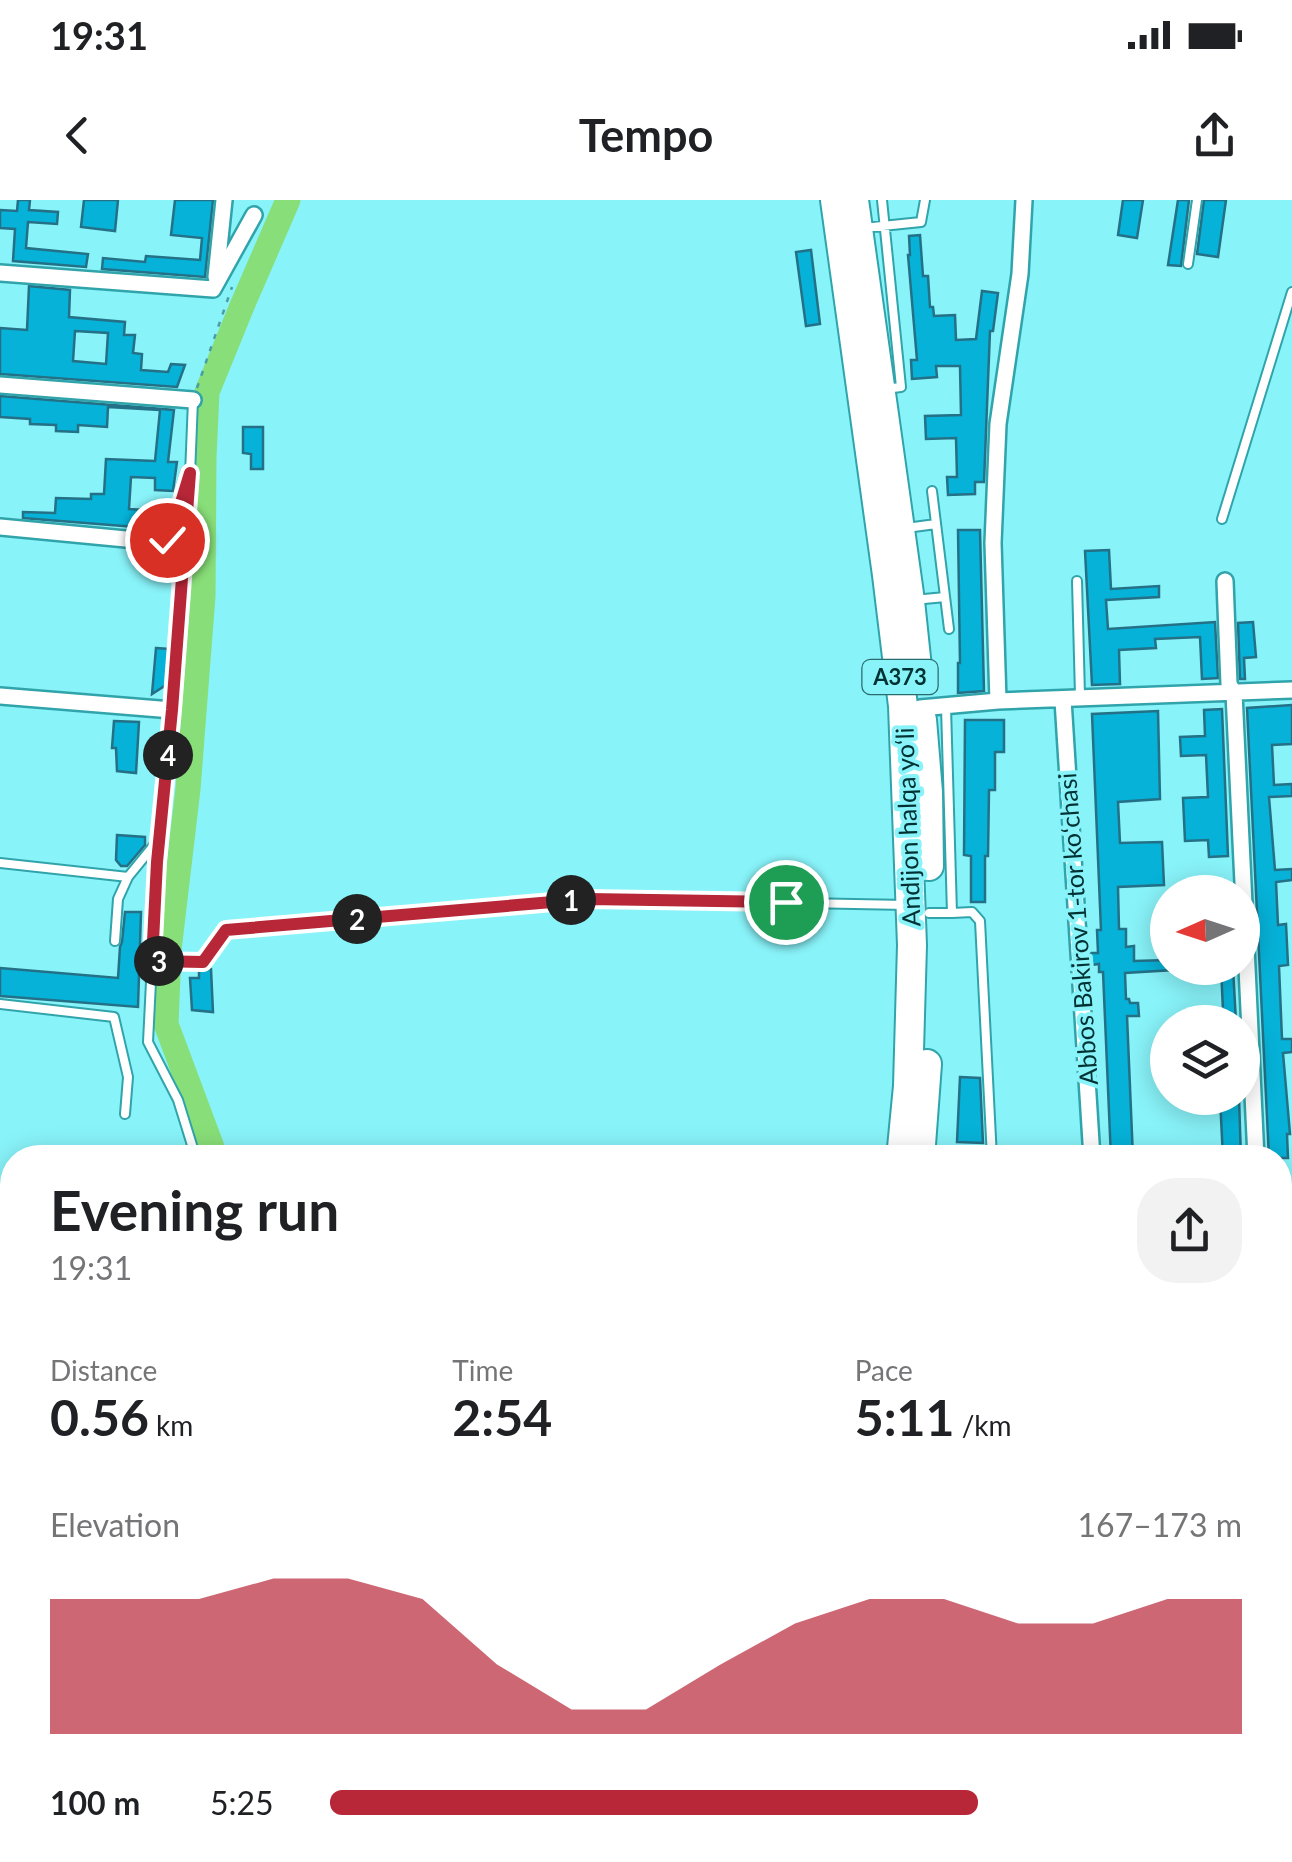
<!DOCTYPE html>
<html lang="en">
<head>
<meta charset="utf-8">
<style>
	body { margin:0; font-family:Lato,sans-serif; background:#f2f2f2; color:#202124; height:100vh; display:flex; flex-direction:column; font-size:38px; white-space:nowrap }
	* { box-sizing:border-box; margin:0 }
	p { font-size:32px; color:#757577 }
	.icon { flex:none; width:55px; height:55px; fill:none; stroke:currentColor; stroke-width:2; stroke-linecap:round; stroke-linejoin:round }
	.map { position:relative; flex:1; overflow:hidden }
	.panel { position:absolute; left:0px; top:945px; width:1292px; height:718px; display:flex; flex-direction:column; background:#fff; border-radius:40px 40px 0 0; box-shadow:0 5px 25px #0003 }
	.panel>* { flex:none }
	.needle { width:65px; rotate:267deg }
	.tools { position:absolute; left:1150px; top:675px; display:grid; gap:20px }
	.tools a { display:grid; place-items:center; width:110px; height:110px; border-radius:50%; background:#fff; box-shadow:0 5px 25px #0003; font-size:50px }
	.pin { position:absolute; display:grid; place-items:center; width:85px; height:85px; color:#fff; margin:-42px; border:5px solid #fff; border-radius:50%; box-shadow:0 2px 10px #0007 }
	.km { position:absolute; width:50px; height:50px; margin:-25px; border-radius:50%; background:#222; color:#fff; font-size:28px; line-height:50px; text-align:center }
	.round { display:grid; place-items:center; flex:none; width:105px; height:105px; border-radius:40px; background:#f2f2f2 }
	.headline { display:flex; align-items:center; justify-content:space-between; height:170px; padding:0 50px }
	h1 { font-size:55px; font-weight:700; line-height:75px }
	.metrics { display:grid; grid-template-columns:repeat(3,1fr); gap:15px; height:170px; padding:10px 50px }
	.metrics div { display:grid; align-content:center }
	.metrics b { font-size:50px; font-weight:700 }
	.metrics small { font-size:28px; font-weight:400 }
	.metrics p { font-size:28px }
	.chart { height:280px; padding:20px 50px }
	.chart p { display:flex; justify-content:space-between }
	.chart svg { width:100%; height:180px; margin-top:10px; fill:#b82738; opacity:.7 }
	ul { padding:0 50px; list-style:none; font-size:32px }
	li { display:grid; grid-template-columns:160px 120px 1fr; align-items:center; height:75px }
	li i { height:25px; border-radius:12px; background:#b82738 }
	.status { display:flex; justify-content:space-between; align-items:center; height:70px; padding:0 50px; background:#fff; direction:ltr }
	.status svg { height:28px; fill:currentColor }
	header { display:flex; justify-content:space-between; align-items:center; height:130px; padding:0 50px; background:#fff; font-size:45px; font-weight:700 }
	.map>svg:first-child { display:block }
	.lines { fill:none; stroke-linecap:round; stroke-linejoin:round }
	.river { stroke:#88de78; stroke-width:25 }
	.building { fill:#06b2d8; stroke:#247086; stroke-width:2.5; fill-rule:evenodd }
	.lane-casing { stroke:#30a4aa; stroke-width:12 }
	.street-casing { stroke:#30a4aa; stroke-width:20 }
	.highway-casing { stroke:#30a4aa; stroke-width:32 }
	.path { stroke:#4c9da1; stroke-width:2.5; stroke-dasharray:5 8; stroke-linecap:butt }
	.lane { stroke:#fff; stroke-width:8 }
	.street { stroke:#fff; stroke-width:15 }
	.highway { stroke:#fff; stroke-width:28 }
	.route-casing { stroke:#fff; stroke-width:20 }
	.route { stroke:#b82738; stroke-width:12 }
	.labels { text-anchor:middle; stroke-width:8; stroke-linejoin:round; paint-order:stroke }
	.shield { fill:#88f3f9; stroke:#296b6e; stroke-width:2.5 }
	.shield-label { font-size:22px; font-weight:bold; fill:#003133 }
	.street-label { font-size:25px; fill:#003133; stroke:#88f3f9 }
</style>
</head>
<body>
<div class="status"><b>19:31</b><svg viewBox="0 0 49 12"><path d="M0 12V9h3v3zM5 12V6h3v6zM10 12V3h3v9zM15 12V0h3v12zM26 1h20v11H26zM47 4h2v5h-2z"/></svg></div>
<header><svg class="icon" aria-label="back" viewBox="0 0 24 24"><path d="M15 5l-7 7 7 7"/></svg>Tempo<svg class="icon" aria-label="share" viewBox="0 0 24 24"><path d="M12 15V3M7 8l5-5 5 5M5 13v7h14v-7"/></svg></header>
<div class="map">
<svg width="1292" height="1662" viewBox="0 0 1292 1662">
	<rect width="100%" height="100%" fill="#88f3f9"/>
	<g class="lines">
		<path class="river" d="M 216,958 L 166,824 L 169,750 L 188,589 L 203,396 L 204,257 L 207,192 L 242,106 L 288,0
			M 425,1650 L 430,1662"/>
	</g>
	<path class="building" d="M 18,0 L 30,0 L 29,10 L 58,12 L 57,24 L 28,22 L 26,48 L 88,54 L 86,67 L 13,61 L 15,29 L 0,28 L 0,10 L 17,11 Z
		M 84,0 L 118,0 L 115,31 L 81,27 Z
		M 175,0 L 213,0 L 205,77 L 102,69 L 103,58 L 145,62 L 146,56 L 200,60 L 202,38 L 171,35 Z
		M 1123,0 L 1143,0 L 1137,38 L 1118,35 Z
		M 1178,0 L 1189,0 L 1181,66 L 1168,65 Z
		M 1204,0 L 1226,0 L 1218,57 L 1197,54 Z
		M 920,35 L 923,76 L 928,76 L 930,107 L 933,107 L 934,116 L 955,115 L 956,140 L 976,139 L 982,91 L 998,93 L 993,131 L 990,131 L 984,282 L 975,282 L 975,294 L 948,295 L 947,277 L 957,277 L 956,238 L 926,239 L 925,216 L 961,215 L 960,166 L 936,166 L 937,177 L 912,179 L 911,160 L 917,160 L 908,55 L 910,55 L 909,36 Z
		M 811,50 L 820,124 L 806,126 L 796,52 Z
		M 29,86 L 70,90 L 69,117 L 125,122 L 124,135 L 135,135 L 133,153 L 142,154 L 141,170 L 168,172 L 171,164 L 185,165 L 177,187 L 0,174 L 0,128 L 27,130 ZM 75,131 L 108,133 L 106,164 L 73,161 Z
		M 0,196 L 174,210 L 168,262 L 177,262 L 173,291 L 155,290 L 155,278 L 131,277 L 129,309 L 161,311 L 160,329 L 23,318 L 23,312 L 55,313 L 56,298 L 91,299 L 91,294 L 104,294 L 106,259 L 155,261 L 160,210 L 108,207 L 107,227 L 78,225 L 78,232 L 56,231 L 56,225 L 30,224 L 30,219 L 0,217 Z
		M 243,227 L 263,227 L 263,269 L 251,269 L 251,254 L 243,253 Z
		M 958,330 L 980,330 L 984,491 L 958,493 L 958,463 L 960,463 Z
		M 1109,350 L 1111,389 L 1159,386 L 1159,397 L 1106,400 L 1108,429 L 1215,422 L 1218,478 L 1202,479 L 1200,437 L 1155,439 L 1156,448 L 1119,450 L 1120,484 L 1092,485 L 1085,351 Z
		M 1253,422 L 1256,457 L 1244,458 L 1245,479 L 1240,479 L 1238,423 Z
		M 156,448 L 169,449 L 166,485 L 152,494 Z
		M 1292,505 L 1292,544 L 1272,545 L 1274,585 L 1292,584 L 1292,596 L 1269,597 L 1275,670 L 1292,669 L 1292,680 L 1276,682 L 1278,725 L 1286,724 L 1288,765 L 1279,766 L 1282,839 L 1292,839 L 1292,852 L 1283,853 L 1290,934 L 1287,934 L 1288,958 L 1269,958 L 1247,508 Z
		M 1222,509 L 1228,656 L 1209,657 L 1208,640 L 1185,641 L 1183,598 L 1208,597 L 1206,555 L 1181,556 L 1180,537 L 1205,536 L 1204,510 Z
		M 1158,511 L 1160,599 L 1118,602 L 1120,643 L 1162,642 L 1164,685 L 1118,687 L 1119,729 L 1126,729 L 1126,747 L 1134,746 L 1134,761 L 1168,760 L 1168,768 L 1174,768 L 1174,770 L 1125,773 L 1126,799 L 1129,799 L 1130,803 L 1138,803 L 1139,816 L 1127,816 L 1133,958 L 1111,958 L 1103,772 L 1099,772 L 1099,764 L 1091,765 L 1090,753 L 1098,753 L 1097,730 L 1101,730 L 1092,514 Z
		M 965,520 L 1004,520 L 1004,552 L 995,552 L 995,590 L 989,590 L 988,656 L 985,656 L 985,702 L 971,702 L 971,656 L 964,655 Z
		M 114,521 L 139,522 L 136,573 L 117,571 L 116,548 L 112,548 Z
		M 117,635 L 145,637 L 145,645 L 127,666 L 121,666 L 116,660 Z
		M 125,712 L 141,712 L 138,807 L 0,796 L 0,768 L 118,778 L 120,747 L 122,742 Z
		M 1221,768 L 1233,768 L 1236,822 L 1186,822 L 1185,812 L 1223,810 Z
		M 199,769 L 211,769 L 213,812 L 192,810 L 190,778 L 199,778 Z
		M 960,877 L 980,878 L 983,943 L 957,942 Z
		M 1220,898 L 1239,898 L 1241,958 L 1223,958 Z
		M 1292,1042 L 1292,1222 L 1287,1222 L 1280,1220 L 1280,1043 Z
		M 1280,1545 L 1292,1555 L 1292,1601 L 1280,1599 Z"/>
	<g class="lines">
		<g class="lane-casing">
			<path id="lane" d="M 882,0 L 901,187 L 884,189
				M 863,28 L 921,22 L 925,0
				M 1188,64 L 1197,0
				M 190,275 L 193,200
				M 932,291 L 949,429
				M 188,299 L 172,510 L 157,662 L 148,842 L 178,900 L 196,958
				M 1222,319 L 1292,92
				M 906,328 L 936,324
				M 1077,381 L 1080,496
				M 914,400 L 945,397
				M 946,507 L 952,713 L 972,712 L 980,721 L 992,958
				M 0,663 L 128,677 L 159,639
				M 929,713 L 952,713
				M 115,741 L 118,699 L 128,677
				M 152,761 L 203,762 L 226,730 L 588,699 L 907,705
				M 0,804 L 114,817 L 128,877 L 125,914
				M 0,1361 L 12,1361
				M 350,1650 L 359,1662
				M 1032,1650 L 1036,1662
				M 388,1662 L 406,1656"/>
		</g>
		<g class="street-casing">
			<path id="street" d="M 0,73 L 213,89 L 254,15
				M 216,77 L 224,0
				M 0,185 L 193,200
				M 0,327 L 157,342 L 167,340 L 172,332 L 190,273
				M 1225,381 L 1229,484 L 1234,493 L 1256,958
				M 0,496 L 172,510
				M 1063,500 L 1092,958
				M 998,501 L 993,343 L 998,224 L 1020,74 L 1024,0
				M 920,508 L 998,501 L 1292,490
				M 1280,1012 L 1292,1012
				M 1280,1231 L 1292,1242
				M 1280,1434 L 1292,1445
				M 1280,1610 L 1292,1613
				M 1140,1650 L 1142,1662"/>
		</g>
		<g class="highway-casing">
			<path id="highway" d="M 835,0 L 887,375 L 903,506 L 912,745 L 908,886 L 901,958
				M 854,0 L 910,401 L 918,477
				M 922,520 L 928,592 L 929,666
				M 920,958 L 927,864
				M 810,1662 L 812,1650
				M 830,1662 L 832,1650"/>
		</g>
		<path class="path" d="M 197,188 L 232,87"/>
		<use href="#lane" class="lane"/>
		<use href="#street" class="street"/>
		<use href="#highway" class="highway"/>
	</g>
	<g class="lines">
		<g class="route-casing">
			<path id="route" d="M 167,340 L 172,332 L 190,273 L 172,510 L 157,662 L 152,761 L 203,762 L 226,730 L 588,699 L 786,702"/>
		</g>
		<use href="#route" class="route"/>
	</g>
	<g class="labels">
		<rect class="shield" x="862.5" y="460" width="75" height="34" rx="8"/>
		<g class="shield-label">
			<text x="900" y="485">A373</text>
		</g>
		<g class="street-label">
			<text transform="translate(908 627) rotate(-92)" y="9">Andijon halqa yo‘li</text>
			<text transform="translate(1078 729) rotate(-94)" y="9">Abbos Bakirov 1-tor koʻchasi</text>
		</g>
	</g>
</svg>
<div class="tools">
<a><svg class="needle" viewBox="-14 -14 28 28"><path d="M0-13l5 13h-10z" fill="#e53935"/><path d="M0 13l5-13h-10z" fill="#757577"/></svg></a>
<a><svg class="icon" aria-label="layers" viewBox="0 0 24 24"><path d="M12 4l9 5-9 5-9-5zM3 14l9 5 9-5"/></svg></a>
</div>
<div class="pin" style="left:786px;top:702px;background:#1e9e55"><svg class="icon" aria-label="arrive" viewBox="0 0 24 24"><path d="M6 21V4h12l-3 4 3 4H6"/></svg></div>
<div class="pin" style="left:167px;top:340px;background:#d93025"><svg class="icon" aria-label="check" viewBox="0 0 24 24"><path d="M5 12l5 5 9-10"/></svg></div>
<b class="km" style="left:571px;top:700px">1</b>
<b class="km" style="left:357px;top:719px">2</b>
<b class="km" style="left:159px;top:761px">3</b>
<b class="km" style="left:168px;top:555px">4</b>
<section class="panel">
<div class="headline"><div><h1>Evening run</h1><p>19:31</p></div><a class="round"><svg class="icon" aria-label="share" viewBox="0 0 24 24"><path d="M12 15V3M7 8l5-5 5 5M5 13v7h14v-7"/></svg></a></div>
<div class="metrics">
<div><p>Distance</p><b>0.56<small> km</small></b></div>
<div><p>Time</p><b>2:54</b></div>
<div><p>Pace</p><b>5:11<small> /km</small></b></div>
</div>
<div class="chart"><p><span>Elevation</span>167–173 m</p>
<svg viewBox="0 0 160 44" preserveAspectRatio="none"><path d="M0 44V11L10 11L20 11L30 6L40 6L50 11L60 27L70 38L80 38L90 27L100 17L110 11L120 11L130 17L140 17L150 11L160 11V44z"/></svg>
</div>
<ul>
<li><b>100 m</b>5:25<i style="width:71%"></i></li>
</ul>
</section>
</div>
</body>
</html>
